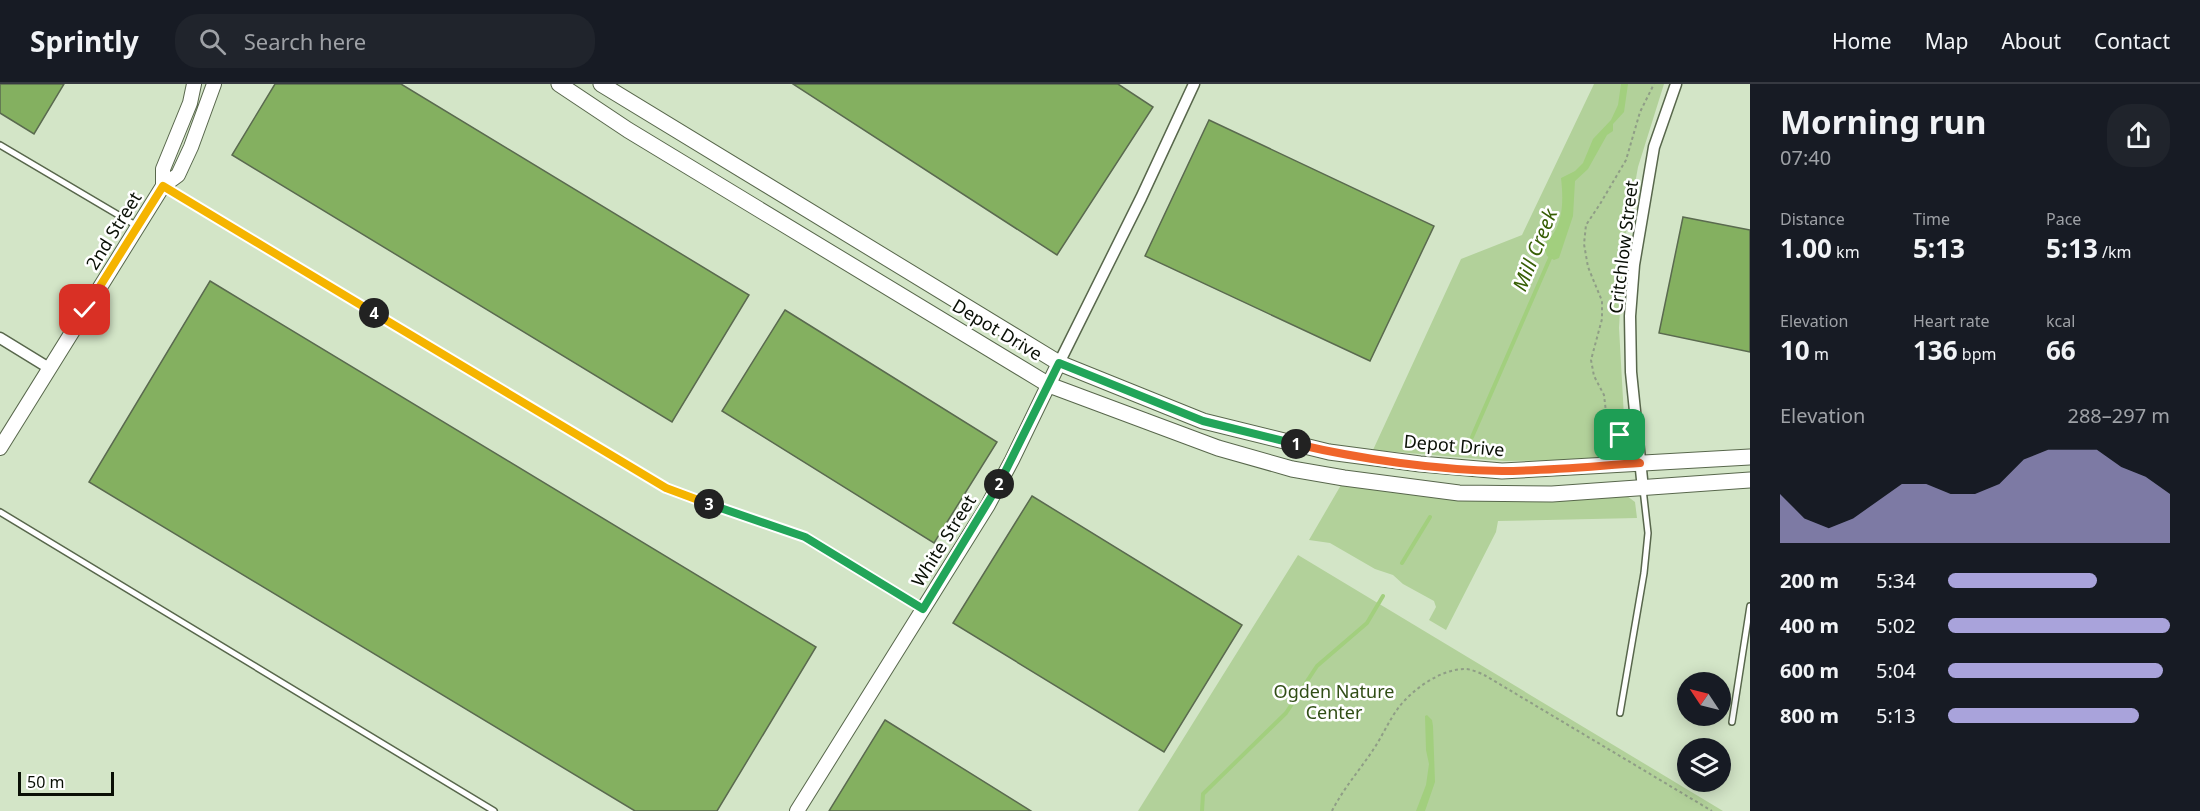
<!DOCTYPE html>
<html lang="en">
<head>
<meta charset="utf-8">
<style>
	body { margin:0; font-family:"Noto Sans",sans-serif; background:#20242c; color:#f1f3f6; height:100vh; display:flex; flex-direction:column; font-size:22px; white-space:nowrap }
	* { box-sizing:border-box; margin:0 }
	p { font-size:20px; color:#9ea1a6 }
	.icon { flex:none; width:33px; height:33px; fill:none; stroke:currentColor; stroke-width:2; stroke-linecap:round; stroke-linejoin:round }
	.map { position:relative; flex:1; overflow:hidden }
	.sheet { display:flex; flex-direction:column; background:#171b24; width:450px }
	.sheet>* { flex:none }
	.needle { width:39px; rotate:305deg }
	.tools { position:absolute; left:1677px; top:588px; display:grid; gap:12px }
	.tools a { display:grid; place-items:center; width:54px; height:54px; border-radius:50%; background:#171b24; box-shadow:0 3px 15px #0003; font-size:30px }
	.scale { position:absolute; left:18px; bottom:15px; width:96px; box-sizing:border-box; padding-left:6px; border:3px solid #090f05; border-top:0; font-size:16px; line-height:21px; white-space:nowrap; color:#090f05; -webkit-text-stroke:4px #fff; paint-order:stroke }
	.pin { position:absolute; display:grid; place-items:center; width:51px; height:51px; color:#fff; margin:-26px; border-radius:12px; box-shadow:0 3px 9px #0006 }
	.km { position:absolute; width:30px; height:30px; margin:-15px; border-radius:50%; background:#222; color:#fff; font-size:16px; line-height:30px; text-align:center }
	.round { display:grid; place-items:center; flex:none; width:63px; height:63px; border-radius:24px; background:#20242c }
	.head { display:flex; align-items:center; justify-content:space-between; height:102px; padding:0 30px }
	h1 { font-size:33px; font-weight:700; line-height:45px }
	.figures { display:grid; grid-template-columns:repeat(3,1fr); gap:9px; height:102px; padding:6px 30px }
	.figures div { display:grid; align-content:center }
	.figures b { font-size:26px; font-weight:700 }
	.figures small { font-size:16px; font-weight:400 }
	.figures p { font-size:16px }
	.chart { height:168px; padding:12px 30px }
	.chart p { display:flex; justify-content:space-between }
	.chart svg { width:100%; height:108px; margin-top:6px; fill:#a9a3db; opacity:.7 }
	ul { padding:0 30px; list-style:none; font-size:20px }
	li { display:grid; grid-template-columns:96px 72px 1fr; align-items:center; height:45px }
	li i { height:15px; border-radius:8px; background:#a9a3db }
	header { display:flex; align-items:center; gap:36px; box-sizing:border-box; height:84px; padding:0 30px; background:#171b24; border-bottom:2px solid #363941 }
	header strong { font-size:28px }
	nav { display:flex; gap:33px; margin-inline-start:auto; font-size:21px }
	.search { width:420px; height:54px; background:#20242c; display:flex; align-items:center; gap:15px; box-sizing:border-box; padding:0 21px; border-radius:24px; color:#9ea1a6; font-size:22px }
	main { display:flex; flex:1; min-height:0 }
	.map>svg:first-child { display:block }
	.green { fill:#b2d19a }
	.water { fill:#a2cf7e }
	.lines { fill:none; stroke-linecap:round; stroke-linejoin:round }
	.stream { stroke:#a2cf7e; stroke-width:4 }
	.building { fill:#84b060; stroke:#5a6a4f; stroke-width:1.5 }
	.service-casing { stroke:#58674c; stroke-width:8 }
	.minor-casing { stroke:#58674c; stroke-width:13 }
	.tertiary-casing { stroke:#58674c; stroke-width:16 }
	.secondary-casing { stroke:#58674c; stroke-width:17 }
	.path { stroke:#8f9d86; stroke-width:2; stroke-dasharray:3 3; stroke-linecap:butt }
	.service { stroke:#fff; stroke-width:5 }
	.minor { stroke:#fff; stroke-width:10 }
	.tertiary { stroke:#fff; stroke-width:14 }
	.secondary { stroke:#fff; stroke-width:15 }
	.split-1-casing { stroke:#fff; stroke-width:12 }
	.split-2-casing { stroke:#fff; stroke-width:12 }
	.split-3-casing { stroke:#fff; stroke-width:12 }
	.split-4-casing { stroke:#fff; stroke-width:12 }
	.split-5-casing { stroke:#fff; stroke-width:12 }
	.split-1 { stroke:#f0652b; stroke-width:8 }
	.split-2 { stroke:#22a559; stroke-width:8 }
	.split-3 { stroke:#22a559; stroke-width:8 }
	.split-4 { stroke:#f5b400; stroke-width:8 }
	.split-5 { stroke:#f5b400; stroke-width:8 }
	.labels { text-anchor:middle; stroke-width:5; stroke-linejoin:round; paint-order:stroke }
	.street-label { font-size:18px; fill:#090f05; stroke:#fff }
	.park-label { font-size:18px; fill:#314e16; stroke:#fff }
	.water-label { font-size:20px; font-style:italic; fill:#375e04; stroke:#fff }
</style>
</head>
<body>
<header>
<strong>Sprintly</strong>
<div class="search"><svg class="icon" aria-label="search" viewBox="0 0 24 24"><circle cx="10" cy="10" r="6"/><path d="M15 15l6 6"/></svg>Search here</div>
<nav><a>Home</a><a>Map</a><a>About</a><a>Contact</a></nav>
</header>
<main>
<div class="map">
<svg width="1750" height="727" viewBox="0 0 1750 727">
	<rect width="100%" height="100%" fill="#d3e5c7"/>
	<path class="green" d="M 1594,0 L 1664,0 L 1638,83 L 1624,161 L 1619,244 L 1626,368 L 1619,373 L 1568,376 L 1504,377 L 1373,366 L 1461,175 L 1522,151 Z
		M 1341,401 C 1437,416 1530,421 1627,412 L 1635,418 L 1637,434 L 1498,437 L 1496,448 L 1446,546 L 1429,536 L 1436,523 L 1434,517 L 1403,500 L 1393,491 L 1375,485 L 1330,459 L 1309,456 Z
		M 1298,471 L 1723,727 L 1138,727 Z"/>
	<path class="water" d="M 1621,0 L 1628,0 L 1624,28 L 1613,40 L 1613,47 L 1607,51 L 1588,85 L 1575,97 L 1573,132 L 1559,174 L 1554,176 L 1547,172 L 1543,161 C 1546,157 1550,154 1553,150 C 1564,134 1563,112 1561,94 L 1575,87 L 1583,79 L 1593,55 L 1611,36 L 1618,21 Z
		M 1427,631 L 1432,636 L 1433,642 L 1435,698 L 1425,727 L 1416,727 L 1426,701 L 1429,680 L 1426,666 L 1425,632 Z"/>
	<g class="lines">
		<path class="stream" d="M 1472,353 L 1551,172
			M 1402,479 L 1430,433
			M 1202,727 L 1203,710 L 1286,629 L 1317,582 L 1367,539 L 1383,512"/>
	</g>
	<path class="building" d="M 0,0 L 64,0 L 34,50 L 0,29 Z
		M 275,0 L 401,0 L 749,211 L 672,338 L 232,71 Z
		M 793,0 L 1118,0 L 1153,23 L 1057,171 Z
		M 1209,36 L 1434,142 L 1370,277 L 1145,172 Z
		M 1683,133 L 1750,146 L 1750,268 L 1659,249 Z
		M 210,197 L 816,563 L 717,727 L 635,727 L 89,398 Z
		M 785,226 L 997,358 L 934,459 L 722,327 Z
		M 1032,412 L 1242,541 L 1164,668 L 953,539 Z
		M 885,636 L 1031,727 L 829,727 Z"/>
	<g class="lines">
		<g class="service-casing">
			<path id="service" d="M 0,61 L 137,142
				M 165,102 L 666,404 L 805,453 L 922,525
				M 0,428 L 494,727
				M 1620,629 L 1644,489 L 1648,449 L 1643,405
				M 1732,638 L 1750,522"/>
		</g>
		<g class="minor-casing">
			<path id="minor" d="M 0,254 L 49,284
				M 1059,279 L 1141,114 L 1194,0
				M 1643,405 L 1631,288 L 1630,232 L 1634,181 L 1654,63 L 1676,0"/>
		</g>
		<g class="tertiary-casing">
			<path id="tertiary" d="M 163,102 L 163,85 L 190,19 L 194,0
				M 0,364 L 163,102 L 178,91 L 191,63 L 214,0
				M 797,727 L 988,421 L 1012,376 L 1059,279"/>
		</g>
		<g class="secondary-casing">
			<path id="secondary" d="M 559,0 L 628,46 L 1049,301 L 1218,364 L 1292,385 L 1344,394 L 1459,409 L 1552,410 L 1750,396
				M 601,0 L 1059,279 L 1203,337 L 1329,368 L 1420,380 L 1502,387 L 1750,373"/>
		</g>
		<path class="path" d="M 1620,368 L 1620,351 L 1606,328 L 1604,311 L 1594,292 L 1591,276 L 1602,235 L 1602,217 L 1588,183 L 1584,160 L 1586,141 L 1600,120 L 1626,76 L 1640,28 L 1654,0
			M 1332,727 C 1343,705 1359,687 1373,666 C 1382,653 1389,636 1399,623 C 1413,605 1441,585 1465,585 C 1471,585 1480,589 1486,592 L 1712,727"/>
		<use href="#service" class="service"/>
		<use href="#minor" class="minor"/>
		<use href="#tertiary" class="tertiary"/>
		<use href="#secondary" class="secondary"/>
	</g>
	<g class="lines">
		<g class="split-1-casing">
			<path id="split-1" d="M 1296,360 C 1360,375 1436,386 1502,387 C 1548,387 1595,382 1640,379 L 1620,369 L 1620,351"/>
		</g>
		<g class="split-2-casing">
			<path id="split-2" d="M 999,400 L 1059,279 L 1203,337 L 1296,360"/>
		</g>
		<g class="split-3-casing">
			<path id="split-3" d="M 709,420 L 805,453 L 923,525 L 999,400"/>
		</g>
		<g class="split-4-casing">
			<path id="split-4" d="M 374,229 L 666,404 L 709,420"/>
		</g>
		<g class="split-5-casing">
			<path id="split-5" d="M 85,226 L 163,102 L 374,229"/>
		</g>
		<use href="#split-1" class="split-1"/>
		<use href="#split-2" class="split-2"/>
		<use href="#split-3" class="split-3"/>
		<use href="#split-4" class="split-4"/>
		<use href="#split-5" class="split-5"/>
	</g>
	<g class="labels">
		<g class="street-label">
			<text transform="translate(114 147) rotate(-58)" y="6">2nd Street</text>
			<text transform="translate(1624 163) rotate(-83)" y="6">Critchlow Street</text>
			<text transform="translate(997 246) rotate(31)" y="6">Depot Drive</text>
			<text transform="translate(1454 362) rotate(5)" y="6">Depot Drive</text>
			<text transform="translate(944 457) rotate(-58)" y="6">White Street</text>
		</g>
		<g class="park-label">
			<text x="1334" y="614">Ogden Nature<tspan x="1334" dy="21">Center</tspan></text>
		</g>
		<g class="water-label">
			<text transform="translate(1535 166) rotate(-68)" y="7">Mill Creek</text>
		</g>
	</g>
</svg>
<div class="tools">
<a><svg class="needle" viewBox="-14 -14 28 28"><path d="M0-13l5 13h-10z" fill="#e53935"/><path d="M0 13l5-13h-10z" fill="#9ea1a6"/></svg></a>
<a><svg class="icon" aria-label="layers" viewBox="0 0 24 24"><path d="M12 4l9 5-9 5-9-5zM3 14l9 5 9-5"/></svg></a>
</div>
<div class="scale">50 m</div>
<div class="pin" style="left:1620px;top:351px;background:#1e9e55"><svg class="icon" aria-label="arrive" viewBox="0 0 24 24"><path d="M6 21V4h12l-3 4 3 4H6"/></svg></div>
<div class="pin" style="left:85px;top:226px;background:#d93025"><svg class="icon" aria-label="check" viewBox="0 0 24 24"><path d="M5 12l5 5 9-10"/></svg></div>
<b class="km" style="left:1296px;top:360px">1</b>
<b class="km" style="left:999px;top:400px">2</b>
<b class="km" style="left:709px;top:420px">3</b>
<b class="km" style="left:374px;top:229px">4</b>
</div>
<section class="sheet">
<div class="head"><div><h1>Morning run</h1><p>07:40</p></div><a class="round"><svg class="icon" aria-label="share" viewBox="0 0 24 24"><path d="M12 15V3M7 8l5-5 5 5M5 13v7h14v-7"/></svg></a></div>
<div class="figures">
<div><p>Distance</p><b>1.00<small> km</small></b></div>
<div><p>Time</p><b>5:13</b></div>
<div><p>Pace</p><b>5:13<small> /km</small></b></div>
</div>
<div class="figures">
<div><p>Elevation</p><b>10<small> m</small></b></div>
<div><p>Heart rate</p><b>136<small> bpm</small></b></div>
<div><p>kcal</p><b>66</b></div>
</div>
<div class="chart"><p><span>Elevation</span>288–297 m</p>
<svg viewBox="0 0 160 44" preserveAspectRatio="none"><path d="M0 44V24L10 34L20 38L30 34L40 27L50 20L60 20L70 24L80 24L90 20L100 10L110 6L120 6L130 6L140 13L150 17L160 24V44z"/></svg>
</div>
<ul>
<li><b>200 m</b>5:34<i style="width:67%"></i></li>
<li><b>400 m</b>5:02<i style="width:100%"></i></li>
<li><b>600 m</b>5:04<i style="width:97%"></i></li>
<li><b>800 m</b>5:13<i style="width:86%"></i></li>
</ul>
</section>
</main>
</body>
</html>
